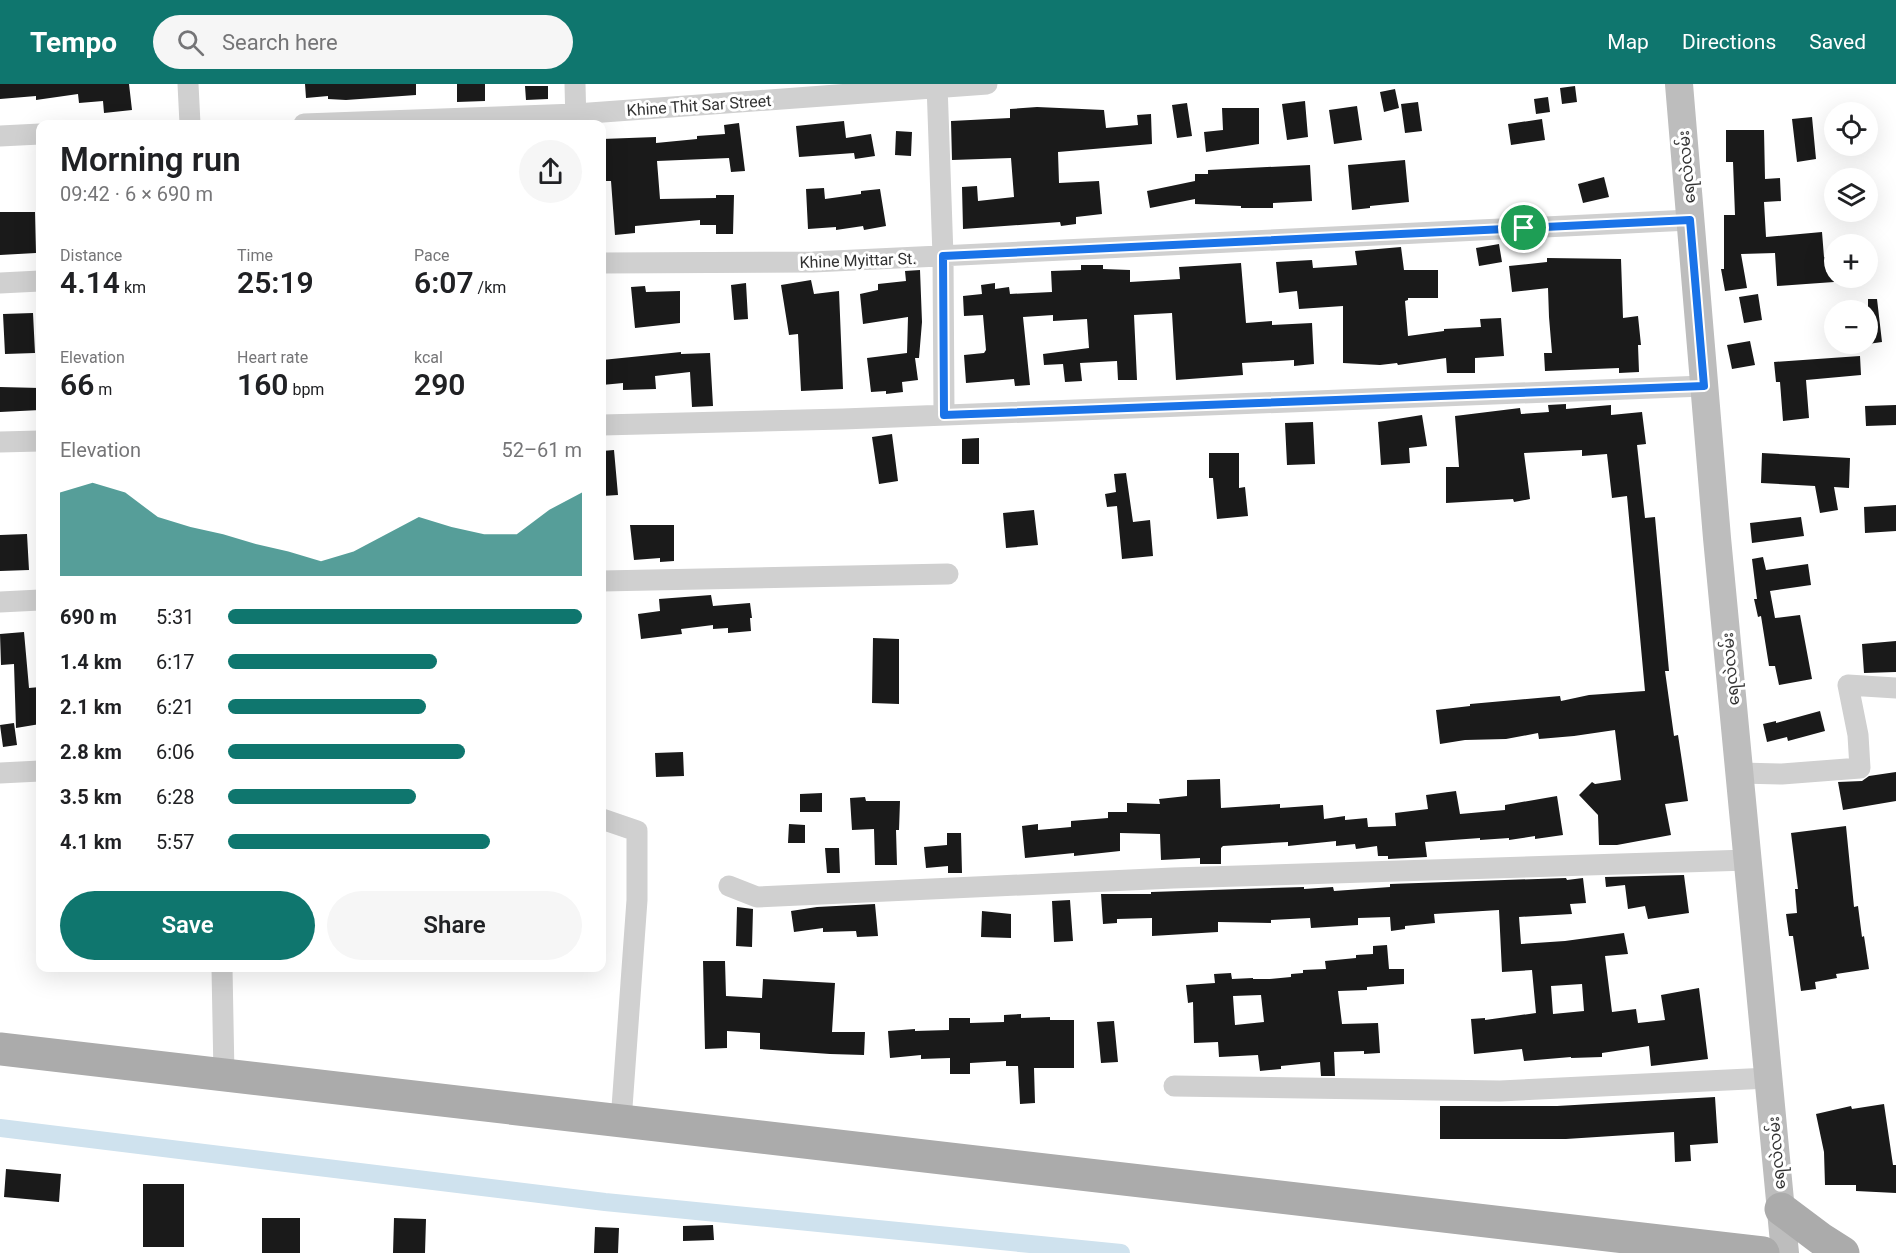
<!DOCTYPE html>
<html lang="en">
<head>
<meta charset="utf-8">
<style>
	body { margin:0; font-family:Roboto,"Noto Sans Myanmar",sans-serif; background:#f6f6f6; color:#202124; height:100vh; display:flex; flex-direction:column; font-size:22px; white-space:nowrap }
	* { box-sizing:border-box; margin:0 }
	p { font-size:20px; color:#757577 }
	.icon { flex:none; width:33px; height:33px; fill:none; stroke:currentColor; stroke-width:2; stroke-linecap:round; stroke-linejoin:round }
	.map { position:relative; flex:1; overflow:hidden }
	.sheet { position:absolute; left:36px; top:36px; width:570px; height:852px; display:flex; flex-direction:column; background:#fff; border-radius:12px; box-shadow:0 6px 24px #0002 }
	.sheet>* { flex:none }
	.tools { position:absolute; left:1824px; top:18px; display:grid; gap:12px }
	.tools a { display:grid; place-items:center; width:54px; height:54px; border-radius:50%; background:#fff; box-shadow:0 6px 24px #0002; font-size:30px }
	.pin { position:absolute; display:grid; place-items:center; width:51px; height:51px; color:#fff; margin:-26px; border:3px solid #fff; border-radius:50%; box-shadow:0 2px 6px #0007 }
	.round { display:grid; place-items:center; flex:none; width:63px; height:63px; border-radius:32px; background:#f6f6f6 }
	.head { display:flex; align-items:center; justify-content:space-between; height:102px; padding:0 24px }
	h1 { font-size:33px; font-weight:600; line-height:45px }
	.metrics { display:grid; grid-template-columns:repeat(3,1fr); gap:9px; height:102px; padding:6px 24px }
	.metrics div { display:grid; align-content:center }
	.metrics b { font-size:30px; font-weight:600 }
	.metrics small { font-size:16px; font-weight:400 }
	.metrics p { font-size:16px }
	.chart { height:168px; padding:12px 24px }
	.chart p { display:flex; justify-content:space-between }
	.chart svg { width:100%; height:108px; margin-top:6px; fill:#0f766e; opacity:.7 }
	.button { display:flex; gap:12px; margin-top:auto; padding:12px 24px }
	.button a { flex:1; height:69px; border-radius:36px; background:#0f766e; color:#fff; font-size:24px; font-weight:600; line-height:69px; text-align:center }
	.button a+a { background:#f6f6f6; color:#202124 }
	ul { padding:0 24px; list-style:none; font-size:20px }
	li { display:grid; grid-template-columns:96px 72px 1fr; align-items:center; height:45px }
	li i { height:15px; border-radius:8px; background:#0f766e }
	header { display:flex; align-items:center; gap:36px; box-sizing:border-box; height:84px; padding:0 30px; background:#0f766e; color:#fff }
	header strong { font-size:28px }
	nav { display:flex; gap:33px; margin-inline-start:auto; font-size:21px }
	.search { width:420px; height:54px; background:#f6f6f6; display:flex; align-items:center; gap:15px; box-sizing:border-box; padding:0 21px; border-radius:33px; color:#757577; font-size:22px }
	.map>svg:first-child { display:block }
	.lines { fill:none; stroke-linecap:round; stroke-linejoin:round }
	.canal { stroke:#cfe2ee; stroke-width:18 }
	.building { fill:#1a1a1a; fill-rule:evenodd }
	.minor { stroke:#d0d0d0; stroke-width:21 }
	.secondary { stroke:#bdbdbd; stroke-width:28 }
	.primary { stroke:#ababab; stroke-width:33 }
	.route-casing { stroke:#fff; stroke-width:12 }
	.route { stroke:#1a73e8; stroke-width:8 }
	.labels { text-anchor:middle; stroke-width:6; stroke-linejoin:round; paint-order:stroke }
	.street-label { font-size:16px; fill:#333; stroke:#fff }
</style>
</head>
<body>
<header>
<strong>Tempo</strong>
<div class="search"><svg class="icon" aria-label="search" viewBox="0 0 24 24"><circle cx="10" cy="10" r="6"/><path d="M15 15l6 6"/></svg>Search here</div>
<nav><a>Map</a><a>Directions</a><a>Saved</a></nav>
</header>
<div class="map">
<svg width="1896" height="1169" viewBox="0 0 1896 1169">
	<rect width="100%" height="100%" fill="#fff"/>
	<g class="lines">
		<path class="canal" d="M 0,1044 L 605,1118 L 1121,1169"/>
	</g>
	<path class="building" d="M 0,0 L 129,0 L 132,26 L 104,29 L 103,17 L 79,19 L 78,10 L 36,16 L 36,12 L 0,15 Z
		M 305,0 L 416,0 L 416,11 L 346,16 L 328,15 L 328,12 L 306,14 Z
		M 457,0 L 485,0 L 485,17 L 457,18 Z
		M 525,2 L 548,2 L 548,15 L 526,16 Z
		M 1575,2 L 1577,18 L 1562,20 L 1560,4 Z
		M 1395,5 L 1399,24 L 1384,28 L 1380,8 Z
		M 1548,13 L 1550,28 L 1536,30 L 1534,15 Z
		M 1305,17 L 1308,53 L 1287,56 L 1282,20 Z
		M 1418,18 L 1422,47 L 1405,49 L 1401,20 Z
		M 1187,19 L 1192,52 L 1177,54 L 1172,21 Z
		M 1357,22 L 1362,56 L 1334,60 L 1329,26 Z
		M 1037,23 L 1104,26 L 1106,44 L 1138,41 L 1137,31 L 1151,30 L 1152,60 L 1058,68 L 1059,99 L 1099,97 L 1102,130 L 1076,133 L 1076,140 L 1061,142 L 1060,138 L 963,145 L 962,103 L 977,102 L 978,117 L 1014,113 L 1011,74 L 952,76 L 951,37 L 1010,34 L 1010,25 Z
		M 1222,24 L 1259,24 L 1259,60 L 1206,68 L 1204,48 L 1223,46 Z
		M 1812,33 L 1816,75 L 1797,78 L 1792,35 Z
		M 1542,35 L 1545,56 L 1511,61 L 1508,40 Z
		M 844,37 L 846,54 L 871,50 L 875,72 L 855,75 L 854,69 L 799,73 L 796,42 Z
		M 739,39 L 745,87 L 731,88 L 729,74 L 657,77 L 660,115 L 716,114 L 716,111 L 734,111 L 733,150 L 716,150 L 716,141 L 700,141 L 700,136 L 635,142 L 635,149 L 615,151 L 611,97 L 602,97 L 602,55 L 656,53 L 656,59 L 697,55 L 697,52 L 725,50 L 724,41 Z
		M 1726,46 L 1764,46 L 1765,95 L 1780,94 L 1781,117 L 1764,118 L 1766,153 L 1822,148 L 1824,173 L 1834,172 L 1834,198 L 1777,202 L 1775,169 L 1741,170 L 1747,204 L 1725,207 L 1721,185 L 1724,185 L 1724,131 L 1735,131 L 1733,78 L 1726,78 Z
		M 896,47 L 912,48 L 911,72 L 895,71 Z
		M 1405,76 L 1409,118 L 1370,122 L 1370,124 L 1352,126 L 1348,81 Z
		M 1310,81 L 1312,117 L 1273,119 L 1273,124 L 1241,124 L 1241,122 L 1195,120 L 1195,115 L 1150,124 L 1147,107 L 1195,97 L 1195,90 L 1208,90 L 1208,86 Z
		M 1604,93 L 1609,113 L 1583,119 L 1578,100 Z
		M 824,104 L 825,115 L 861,110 L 861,107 L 880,105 L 886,142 L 864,146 L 863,142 L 836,146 L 836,143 L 808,145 L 806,105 Z
		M 0,128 L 35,128 L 36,169 L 0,171 Z
		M 1499,160 L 1502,178 L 1479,182 L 1476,164 Z
		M 1401,163 L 1404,186 L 1438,186 L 1438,214 L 1408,214 L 1408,216 L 1405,217 L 1408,252 L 1444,247 L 1444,245 L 1481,243 L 1480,235 L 1501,234 L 1504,272 L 1475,274 L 1475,289 L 1447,289 L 1446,274 L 1398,281 L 1397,279 L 1380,281 L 1343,279 L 1343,222 L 1299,225 L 1297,207 L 1279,209 L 1276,178 L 1312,176 L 1313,184 L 1357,181 L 1355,167 Z
		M 1547,174 L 1621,175 L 1623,234 L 1638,232 L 1641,261 L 1638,261 L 1639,288 L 1619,289 L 1619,284 L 1545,287 L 1544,269 L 1552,269 L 1549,233 L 1548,204 L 1512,208 L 1509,182 L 1547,178 Z
		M 1241,179 L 1246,239 L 1272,237 L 1272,241 L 1312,239 L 1314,280 L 1294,282 L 1294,276 L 1242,279 L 1243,291 L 1176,296 L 1172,229 L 1134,231 L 1137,296 L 1118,296 L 1117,277 L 1080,279 L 1082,297 L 1065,298 L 1063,280 L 1044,281 L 1043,270 L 1089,264 L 1087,235 L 1053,237 L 1053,231 L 1023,233 L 1030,301 L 1015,302 L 1014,295 L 966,299 L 964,271 L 984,269 L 986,266 L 983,231 L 964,232 L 963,212 L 982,210 L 981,201 L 995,199 L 995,205 L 1009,203 L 1010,210 L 1052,208 L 1051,187 L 1081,186 L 1081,181 L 1103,181 L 1103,185 L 1130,186 L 1130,198 L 1180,195 L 1179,183 Z
		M 920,186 L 922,238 L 919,274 L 915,274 L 918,296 L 902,298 L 903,308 L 886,310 L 886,307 L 871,308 L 867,274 L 907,269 L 908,233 L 863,240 L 860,210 L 878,206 L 878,200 L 906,197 L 905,187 Z
		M 811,196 L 814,210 L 839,207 L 843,305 L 801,307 L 798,250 L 789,251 L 781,201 Z
		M 746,199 L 748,235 L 734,236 L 731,201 Z
		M 645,202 L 646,208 L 680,207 L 680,239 L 635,244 L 631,203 Z
		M 1758,210 L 1762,236 L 1744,239 L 1739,213 Z
		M 1868,215 L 1877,215 L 1882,258 L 1868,260 Z
		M 33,229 L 35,269 L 5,270 L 3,230 Z
		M 1750,257 L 1755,281 L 1732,285 L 1727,261 Z
		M 681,268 L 681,270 L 710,269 L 713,322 L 692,323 L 690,288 L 655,292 L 656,305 L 623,306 L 623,299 L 602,301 L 602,276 Z
		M 1860,272 L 1861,291 L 1806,296 L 1809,334 L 1783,337 L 1780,298 L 1776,298 L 1774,278 Z
		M 0,303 L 40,304 L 40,326 L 0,328 Z
		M 1566,320 L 1566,325 L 1611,321 L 1611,331 L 1642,328 L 1646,360 L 1637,361 L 1645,434 L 1655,433 L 1669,587 L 1665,587 L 1674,652 L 1678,651 L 1688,717 L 1665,720 L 1671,751 L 1617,761 L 1599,761 L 1598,731 L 1579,711 L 1592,698 L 1595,700 L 1621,696 L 1615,646 L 1574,652 L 1539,655 L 1538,649 L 1506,655 L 1465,656 L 1440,660 L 1436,626 L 1470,622 L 1470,620 L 1560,612 L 1561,617 L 1589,611 L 1645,607 L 1627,412 L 1612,414 L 1607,370 L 1582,372 L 1582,366 L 1524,369 L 1530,415 L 1514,418 L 1513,415 L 1446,419 L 1446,383 L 1459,383 L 1455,332 L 1520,324 L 1521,330 L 1549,328 L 1548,321 Z
		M 1896,321 L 1896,341 L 1866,342 L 1865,322 Z
		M 1422,331 L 1427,362 L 1409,364 L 1410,379 L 1381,381 L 1378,338 Z
		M 1313,338 L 1315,380 L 1287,381 L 1285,339 Z
		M 892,350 L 898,397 L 879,400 L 872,353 Z
		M 979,354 L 979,380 L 962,380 L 962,355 Z
		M 614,366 L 618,411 L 602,412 L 602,367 Z
		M 1209,369 L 1239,369 L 1239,404 L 1245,403 L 1248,432 L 1217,435 L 1213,394 L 1209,394 Z
		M 1762,369 L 1850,374 L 1849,404 L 1834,403 L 1838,426 L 1820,429 L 1815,402 L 1761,399 Z
		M 1126,389 L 1133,438 L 1150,436 L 1153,472 L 1122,475 L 1117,422 L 1107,423 L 1105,410 L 1116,408 L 1114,390 Z
		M 1896,421 L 1896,447 L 1865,449 L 1864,423 Z
		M 1034,426 L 1038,461 L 1006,464 L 1003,429 Z
		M 1801,433 L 1804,452 L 1752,459 L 1750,439 Z
		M 630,441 L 674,441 L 674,477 L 660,478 L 660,474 L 634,476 Z
		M 27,450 L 29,486 L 0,487 L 0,451 Z
		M 1763,473 L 1766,486 L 1808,480 L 1811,501 L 1770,507 L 1775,534 L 1800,531 L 1812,595 L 1779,601 L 1775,582 L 1769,582 L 1761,532 L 1758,533 L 1754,515 L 1757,515 L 1752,475 Z
		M 711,511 L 713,522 L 750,519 L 752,534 L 750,534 L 751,547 L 728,549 L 728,544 L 713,545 L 713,541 L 681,545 L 682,550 L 641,555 L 638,530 L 660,527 L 659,515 Z
		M 24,548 L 29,604 L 40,603 L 40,640 L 16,644 L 14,580 L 1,581 L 0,550 Z
		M 873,554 L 899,555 L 899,620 L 872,619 Z
		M 1896,557 L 1896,588 L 1864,589 L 1862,560 Z
		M 1820,627 L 1825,647 L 1788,657 L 1787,653 L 1767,658 L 1763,640 L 1776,637 L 1776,639 Z
		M 14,639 L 17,661 L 3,663 L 0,641 Z
		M 683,668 L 684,692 L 656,693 L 655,669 Z
		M 1896,688 L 1896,717 L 1843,726 L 1838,698 L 1862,697 L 1869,692 Z
		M 1220,695 L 1221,724 L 1280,720 L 1280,724 L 1323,721 L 1324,735 L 1345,732 L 1345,736 L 1367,734 L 1368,743 L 1396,742 L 1395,729 L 1428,725 L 1426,711 L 1456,707 L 1460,730 L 1505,726 L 1505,721 L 1557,712 L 1563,751 L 1535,755 L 1535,752 L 1509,756 L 1509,754 L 1480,756 L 1480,754 L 1425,758 L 1427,773 L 1388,775 L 1388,772 L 1378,772 L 1377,762 L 1356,765 L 1355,760 L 1336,762 L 1336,757 L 1288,762 L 1288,758 L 1223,762 L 1221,764 L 1221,780 L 1200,780 L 1200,774 L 1161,776 L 1160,750 L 1120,749 L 1120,767 L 1074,772 L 1074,769 L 1025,774 L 1022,742 L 1038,740 L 1038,746 L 1071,743 L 1071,737 L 1108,734 L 1108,728 L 1127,728 L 1127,719 L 1160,720 L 1159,715 L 1187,712 L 1187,696 Z
		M 822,709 L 822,728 L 800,728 L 800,710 Z
		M 865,713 L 866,717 L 900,717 L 899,746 L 896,746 L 897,781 L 875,781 L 874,745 L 852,746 L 850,714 Z
		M 789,740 L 805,741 L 805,759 L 788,759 Z
		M 1846,742 L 1854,823 L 1858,822 L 1862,853 L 1864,852 L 1869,885 L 1836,890 L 1837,894 L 1815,898 L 1816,905 L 1801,907 L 1793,852 L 1789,852 L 1786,830 L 1797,829 L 1795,805 L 1798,805 L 1791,749 Z
		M 947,749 L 961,749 L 962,789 L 948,789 L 948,782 L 926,784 L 924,763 L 947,761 Z
		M 825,764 L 839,764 L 840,789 L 827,789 Z
		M 1684,791 L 1689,829 L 1648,835 L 1645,822 L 1628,825 L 1625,801 L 1606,803 L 1605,793 Z
		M 1566,794 L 1567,796 L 1583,794 L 1586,819 L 1570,820 L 1572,830 L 1519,833 L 1521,860 L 1565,857 L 1624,849 L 1628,870 L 1605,872 L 1612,928 L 1636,925 L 1638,939 L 1665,936 L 1661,911 L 1699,904 L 1708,975 L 1651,982 L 1649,962 L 1602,969 L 1602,973 L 1571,974 L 1571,973 L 1524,977 L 1522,965 L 1474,970 L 1471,935 L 1485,934 L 1485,936 L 1536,929 L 1532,886 L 1502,888 L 1499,826 L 1434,830 L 1435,839 L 1405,842 L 1405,845 L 1391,847 L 1390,833 L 1358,834 L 1358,841 L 1311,844 L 1310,834 L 1271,836 L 1271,839 L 1218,838 L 1218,848 L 1152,852 L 1152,834 L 1117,835 L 1117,839 L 1103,840 L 1101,810 L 1151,810 L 1151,808 L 1304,803 L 1304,805 L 1333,803 L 1334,807 L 1390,803 L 1390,800 ZM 1582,900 L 1584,927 L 1553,930 L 1551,902 Z
		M 1070,816 L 1073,857 L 1054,858 L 1052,817 Z
		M 875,820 L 878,852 L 857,853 L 856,847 L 823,848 L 823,844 L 794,848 L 791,827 L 817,823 Z
		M 737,823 L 753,825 L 752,863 L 736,862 Z
		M 982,827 L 1011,830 L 1011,854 L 981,853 Z
		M 1387,861 L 1389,885 L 1404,885 L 1404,900 L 1367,903 L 1367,906 L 1338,907 L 1342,940 L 1378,939 L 1380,969 L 1364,970 L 1364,967 L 1334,968 L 1335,992 L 1321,992 L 1320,978 L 1281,982 L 1281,985 L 1260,987 L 1258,971 L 1219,973 L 1218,958 L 1194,959 L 1193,918 L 1188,919 L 1186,901 L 1215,899 L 1214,890 L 1231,889 L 1232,895 L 1253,894 L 1253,895 L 1270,895 L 1291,893 L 1291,890 L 1303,889 L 1303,886 L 1326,885 L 1325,877 L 1356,874 L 1356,871 L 1373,870 L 1373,862 ZM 1261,911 L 1264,938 L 1235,941 L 1233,912 Z
		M 703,877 L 725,877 L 726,912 L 762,914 L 763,895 L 835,899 L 832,948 L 865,948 L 864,971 L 830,970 L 760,965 L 760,949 L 727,947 L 727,964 L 705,965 Z
		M 1021,930 L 1021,934 L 1050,933 L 1050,936 L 1074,936 L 1074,984 L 1034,984 L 1035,1019 L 1020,1020 L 1018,982 L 1006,982 L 1006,977 L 970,979 L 970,990 L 950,990 L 950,974 L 921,975 L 921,971 L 890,974 L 888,947 L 915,945 L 915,947 L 949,946 L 949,934 L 970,934 L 970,939 L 1004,938 L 1004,931 Z
		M 1114,937 L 1118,978 L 1101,979 L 1097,938 Z
		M 1715,1013 L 1718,1059 L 1690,1061 L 1691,1077 L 1675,1078 L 1674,1048 L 1566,1055 L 1440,1055 L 1440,1022 L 1557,1022 Z
		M 1884,1020 L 1893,1081 L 1896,1081 L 1896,1109 L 1856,1107 L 1856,1101 L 1825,1101 L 1824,1068 L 1816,1030 L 1851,1022 L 1852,1025 Z
		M 6,1085 L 61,1090 L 59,1118 L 4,1113 Z
		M 143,1100 L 184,1100 L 184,1163 L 143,1163 Z
		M 262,1134 L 300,1134 L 300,1169 L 262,1169 Z
		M 394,1134 L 426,1135 L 425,1169 L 393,1169 Z
		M 713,1141 L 714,1156 L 683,1157 L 683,1142 Z
		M 595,1143 L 619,1144 L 618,1169 L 594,1169 Z"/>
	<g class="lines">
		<path class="minor" d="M 188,0 L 190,40
			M 575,0 L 576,40
			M 937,0 L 943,172 L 944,331
			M 304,40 L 576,30 L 987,0
			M 0,52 L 40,50
			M 602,179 L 813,178 L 1690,136
			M 0,199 L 40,197
			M 602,341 L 843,335 L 1704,302
			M 0,358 L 40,357
			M 602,497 L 948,490
			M 0,518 L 40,516
			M 0,689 L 40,687
			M 1740,689 L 1782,690 L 1860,684 L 1858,651 L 1848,601 L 1896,604
			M 602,735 L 637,747 L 637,816 L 621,1037
			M 729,802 L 757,813 L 1173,794 L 1748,776
			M 222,884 L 224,991
			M 1174,1002 L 1500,1007 L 1769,994"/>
		<path class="secondary" d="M 1679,0 L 1717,454 L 1785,1169"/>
		<path class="primary" d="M 0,965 L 1763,1169
			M 1781,1125 L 1821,1155 L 1843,1169"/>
	</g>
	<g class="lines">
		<g class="route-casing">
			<path id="route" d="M 1690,136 L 1704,302 L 944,331 L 943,172 Z"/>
		</g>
		<use href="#route" class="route"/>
	</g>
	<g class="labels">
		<g class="street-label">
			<text transform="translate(699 21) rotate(-4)" y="6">Khine Thit Sar Street</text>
			<text transform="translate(1686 83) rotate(-95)" y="6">ရေလဲလမ်း</text>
			<text transform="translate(858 176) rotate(-2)" y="6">Khine Myittar St.</text>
			<text transform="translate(1730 585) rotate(-95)" y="6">ရေလဲလမ်း</text>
			<text transform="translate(1776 1069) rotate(-95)" y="6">ရေလဲလမ်း</text>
		</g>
	</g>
</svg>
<div class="tools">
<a><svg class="icon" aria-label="locate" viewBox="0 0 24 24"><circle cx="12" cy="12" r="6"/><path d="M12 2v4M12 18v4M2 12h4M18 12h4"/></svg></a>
<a><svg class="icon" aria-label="layers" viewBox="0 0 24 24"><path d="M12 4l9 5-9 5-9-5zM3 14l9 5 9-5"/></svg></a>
<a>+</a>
<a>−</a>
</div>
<div class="pin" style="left:1524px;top:144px;background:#1e9e55"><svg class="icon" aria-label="arrive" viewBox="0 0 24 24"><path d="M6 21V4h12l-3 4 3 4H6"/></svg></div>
<section class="sheet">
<div class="head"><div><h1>Morning run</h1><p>09:42 · 6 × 690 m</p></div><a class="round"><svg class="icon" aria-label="share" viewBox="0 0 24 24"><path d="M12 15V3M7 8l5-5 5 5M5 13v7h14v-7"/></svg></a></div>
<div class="metrics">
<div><p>Distance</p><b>4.14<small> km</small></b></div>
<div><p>Time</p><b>25:19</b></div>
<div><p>Pace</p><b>6:07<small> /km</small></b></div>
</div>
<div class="metrics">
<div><p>Elevation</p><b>66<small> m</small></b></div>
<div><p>Heart rate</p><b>160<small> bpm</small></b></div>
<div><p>kcal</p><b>290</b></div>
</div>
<div class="chart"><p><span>Elevation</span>52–61 m</p>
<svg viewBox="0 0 160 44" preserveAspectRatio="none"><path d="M0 44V10L10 6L20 10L30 20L40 24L50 27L60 31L70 34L80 38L90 34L100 27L110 20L120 24L130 27L140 27L150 17L160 10V44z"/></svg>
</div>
<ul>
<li><b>690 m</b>5:31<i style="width:100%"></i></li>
<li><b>1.4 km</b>6:17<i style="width:59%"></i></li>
<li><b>2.1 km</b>6:21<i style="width:56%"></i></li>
<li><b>2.8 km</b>6:06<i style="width:67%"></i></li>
<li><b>3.5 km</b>6:28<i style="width:53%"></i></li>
<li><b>4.1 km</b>5:57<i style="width:74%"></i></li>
</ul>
<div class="button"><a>Save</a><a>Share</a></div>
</section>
</div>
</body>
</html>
